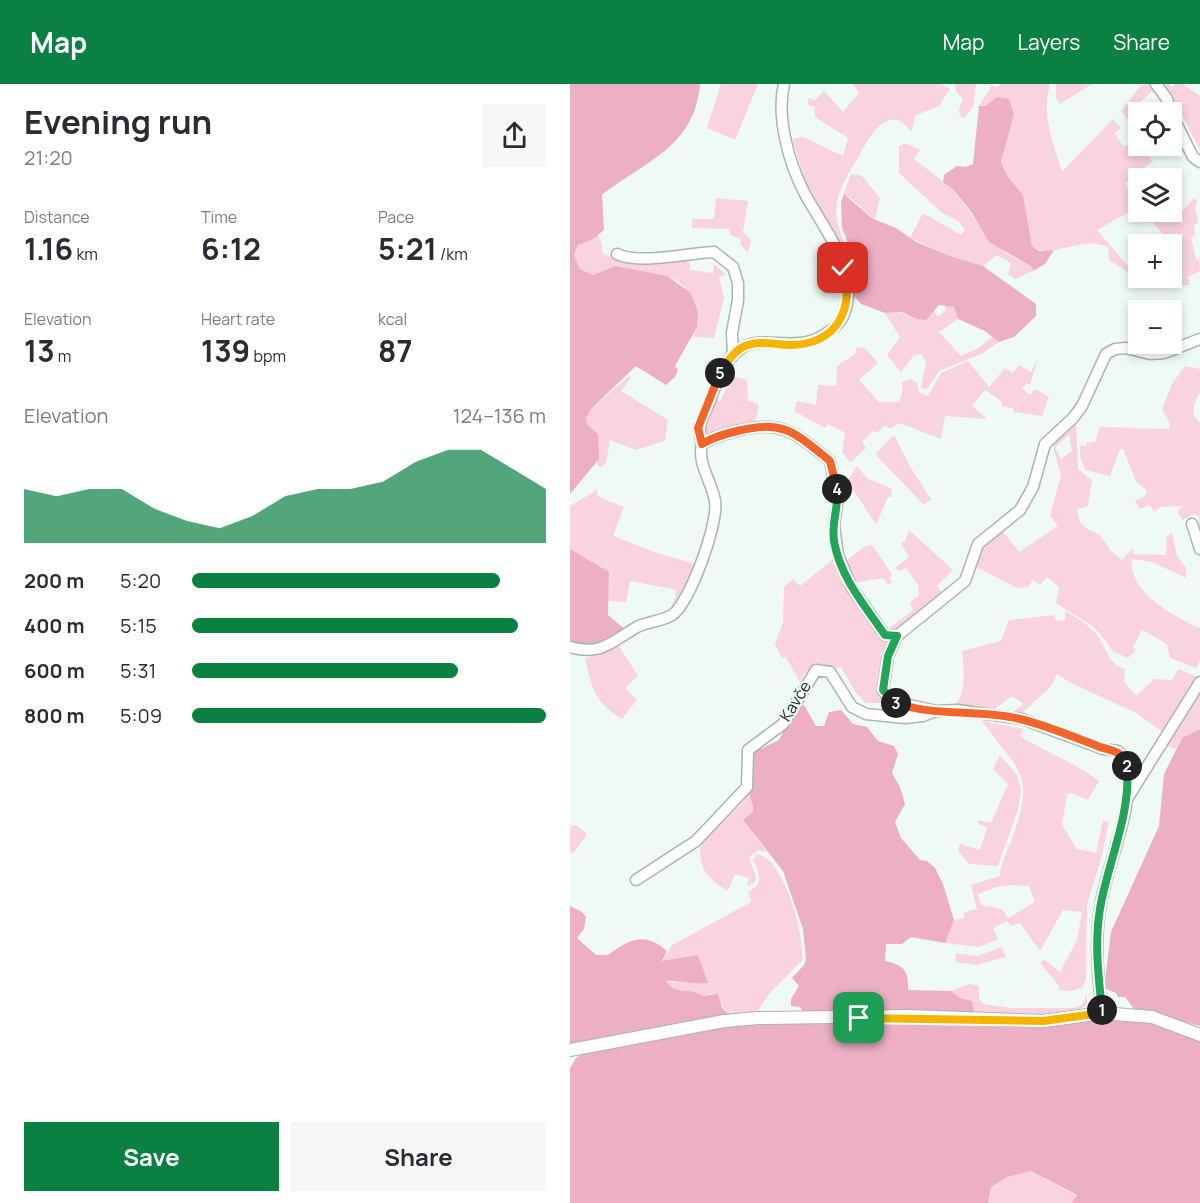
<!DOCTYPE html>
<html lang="en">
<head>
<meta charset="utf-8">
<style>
	body { margin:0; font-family:Manrope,sans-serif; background:#f7f7f7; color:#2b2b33; height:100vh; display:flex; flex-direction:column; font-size:22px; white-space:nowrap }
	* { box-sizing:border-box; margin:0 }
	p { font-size:20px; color:#7c7c81 }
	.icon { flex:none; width:33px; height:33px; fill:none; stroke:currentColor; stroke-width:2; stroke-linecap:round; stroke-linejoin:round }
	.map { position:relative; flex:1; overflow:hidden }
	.sheet { display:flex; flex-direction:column; background:#fff; width:570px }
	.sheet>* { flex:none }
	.controls { position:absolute; left:558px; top:18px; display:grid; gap:12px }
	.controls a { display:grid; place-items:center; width:54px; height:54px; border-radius:0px; background:#fff; box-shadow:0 3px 9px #0003; font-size:30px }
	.pin { position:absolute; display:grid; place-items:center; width:51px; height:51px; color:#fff; margin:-26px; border-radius:12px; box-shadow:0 3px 9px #0006 }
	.km { position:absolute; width:30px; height:30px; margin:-15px; border-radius:50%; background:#222; color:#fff; font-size:16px; line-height:30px; text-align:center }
	.round { display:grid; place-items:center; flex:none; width:63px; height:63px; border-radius:0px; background:#f7f7f7 }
	.headline { display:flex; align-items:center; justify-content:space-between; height:102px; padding:0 24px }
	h1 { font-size:33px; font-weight:700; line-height:45px }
	.figures { display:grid; grid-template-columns:repeat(3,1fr); gap:9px; height:102px; padding:6px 24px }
	.figures div { display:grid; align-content:center }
	.figures b { font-size:30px; font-weight:700 }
	.figures small { font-size:16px; font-weight:400 }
	.figures p { font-size:16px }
	.chart { height:168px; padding:12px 24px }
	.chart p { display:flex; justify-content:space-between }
	.chart svg { width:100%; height:108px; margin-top:6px; fill:#0b8043; opacity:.7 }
	.button { display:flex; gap:12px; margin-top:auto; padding:12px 24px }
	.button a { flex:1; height:69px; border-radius:0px; background:#0b8043; color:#fff; font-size:24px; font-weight:700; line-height:69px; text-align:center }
	.button a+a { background:#f7f7f7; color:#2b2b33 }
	ul { padding:0 24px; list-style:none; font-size:20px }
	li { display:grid; grid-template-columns:96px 72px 1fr; align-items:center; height:45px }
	li i { height:15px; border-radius:8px; background:#0b8043 }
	header { display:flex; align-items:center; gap:36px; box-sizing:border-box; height:84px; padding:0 30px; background:#0b8043; color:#fff }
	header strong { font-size:28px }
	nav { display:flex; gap:33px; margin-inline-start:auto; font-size:21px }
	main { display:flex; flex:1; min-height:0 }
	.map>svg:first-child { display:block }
	.green { fill:#f9d3df; fill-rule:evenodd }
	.forest { fill:#ecafc4 }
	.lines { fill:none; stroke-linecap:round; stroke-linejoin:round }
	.minor-casing { stroke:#aab5ae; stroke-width:13 }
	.tertiary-casing { stroke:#aab5ae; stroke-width:14 }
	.minor { stroke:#fff; stroke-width:10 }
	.tertiary { stroke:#fff; stroke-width:12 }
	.split-1-casing { stroke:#fff; stroke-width:12 }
	.split-2-casing { stroke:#fff; stroke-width:12 }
	.split-3-casing { stroke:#fff; stroke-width:12 }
	.split-4-casing { stroke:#fff; stroke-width:12 }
	.split-5-casing { stroke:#fff; stroke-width:12 }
	.split-6-casing { stroke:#fff; stroke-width:12 }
	.split-1 { stroke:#f5b400; stroke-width:8 }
	.split-2 { stroke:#22a559; stroke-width:8 }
	.split-3 { stroke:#f0652b; stroke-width:8 }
	.split-4 { stroke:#22a559; stroke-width:8 }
	.split-5 { stroke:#f0652b; stroke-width:8 }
	.split-6 { stroke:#f5b400; stroke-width:8 }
	.labels { text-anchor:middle; stroke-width:4.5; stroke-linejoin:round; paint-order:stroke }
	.street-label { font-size:16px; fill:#262a27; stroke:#eefaf3 }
</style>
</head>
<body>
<header>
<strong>Map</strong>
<nav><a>Map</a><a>Layers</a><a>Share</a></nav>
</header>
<main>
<section class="sheet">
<div class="headline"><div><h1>Evening run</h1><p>21:20</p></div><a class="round"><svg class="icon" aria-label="share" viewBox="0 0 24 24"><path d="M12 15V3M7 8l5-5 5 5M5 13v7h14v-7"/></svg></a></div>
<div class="figures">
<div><p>Distance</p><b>1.16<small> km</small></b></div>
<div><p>Time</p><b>6:12</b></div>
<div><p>Pace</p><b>5:21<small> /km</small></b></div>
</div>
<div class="figures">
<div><p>Elevation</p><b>13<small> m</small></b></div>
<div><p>Heart rate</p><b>139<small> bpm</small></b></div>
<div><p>kcal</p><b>87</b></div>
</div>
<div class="chart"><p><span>Elevation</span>124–136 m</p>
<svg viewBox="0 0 160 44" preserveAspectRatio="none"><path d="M0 44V22L10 25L20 22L30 22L40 30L50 35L60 38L70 33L80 25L90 22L100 22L110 19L120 11L130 6L140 6L150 14L160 22V44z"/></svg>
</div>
<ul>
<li><b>200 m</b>5:20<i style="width:87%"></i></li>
<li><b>400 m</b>5:15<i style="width:92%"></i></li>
<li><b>600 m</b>5:31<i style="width:75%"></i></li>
<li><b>800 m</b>5:09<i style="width:100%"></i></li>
</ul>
<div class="button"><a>Save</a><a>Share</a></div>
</section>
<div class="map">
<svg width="630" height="1119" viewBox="0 0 630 1119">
	<rect width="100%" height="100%" fill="#eefaf3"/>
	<path class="green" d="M 151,0 L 188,0 L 165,56 L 137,44 Z
		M 283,0 L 371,0 L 380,5 L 369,22 L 346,31 L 341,48 C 319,16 299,54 289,72 C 280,87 270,102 267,119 C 264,133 270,146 274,160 L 270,161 L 236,99 L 222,55 L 233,53 L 273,72 L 278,54 L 245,33 L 245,23 L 238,21 L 238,14 L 245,16 L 254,7 L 273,28 L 289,9 Z
		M 385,0 L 406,0 L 403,23 L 394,34 L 390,32 L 389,26 L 393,15 L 386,7 Z
		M 430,0 L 480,0 C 471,33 483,56 492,88 L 543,35 L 551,44 L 544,49 L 554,63 L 568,54 L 568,62 L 574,62 L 571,67 L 583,77 L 555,99 L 568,123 L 527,146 L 564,189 L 562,191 L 539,176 L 538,163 C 511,151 481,176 462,162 L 453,111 L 438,93 L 431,78 L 444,30 L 439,15 L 409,22 L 422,1 L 428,3 Z
		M 486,0 L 522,0 L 490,20 L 486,14 Z
		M 579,0 L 593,11 L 599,28 L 582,7 L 566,22 L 571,28 L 568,28 L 568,47 L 551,27 L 571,1 Z
		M 591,0 L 599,0 L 602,3 L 605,0 L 613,0 L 630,12 L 630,66 L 604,15 Z
		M 335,59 L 350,66 L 344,75 L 383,105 L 418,153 L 437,170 L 462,183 L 463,187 L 445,195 L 438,190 L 441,179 L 427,171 L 413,182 L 383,173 L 340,154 L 352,131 L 355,130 L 391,151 L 395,146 L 389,138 L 371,128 L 329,89 L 329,62 Z
		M 281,90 L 292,92 L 310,114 L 305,136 L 281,114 L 273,111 Z
		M 146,114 L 178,117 L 173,148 L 181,156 L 178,169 L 170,160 L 171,155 L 161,151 L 159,145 L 122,144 L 122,135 L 144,135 Z
		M 624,114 L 628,118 L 625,123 L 628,139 L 624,141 L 625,151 L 621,153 L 626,176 L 629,175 L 630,187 L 618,193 L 620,201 L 596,202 L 583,194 L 602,194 L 602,160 L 595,160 L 598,157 L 575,128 L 589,128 L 596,136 L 606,134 Z
		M 28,151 L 32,160 L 32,168 C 47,182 99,177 120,176 L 120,186 L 143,189 L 144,180 L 156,191 L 149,193 L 154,214 L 144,254 L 124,253 L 128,228 L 121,209 L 107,196 L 45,182 L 23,191 L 10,185 L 4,171 L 8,161 Z
		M 374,220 L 384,223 L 388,235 L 369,248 L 391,272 L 410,263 L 422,252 L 429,258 L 411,270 L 369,287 L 357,305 L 351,304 L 356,278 L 351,270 L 344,271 L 331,288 L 317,271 L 330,253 L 315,229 C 332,226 344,236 360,232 L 363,226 L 368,233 L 376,226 Z
		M 287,263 L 295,264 L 308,279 L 289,296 L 309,318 L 329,318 L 332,309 L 332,298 L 341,295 L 347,299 L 349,308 L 358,312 L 371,289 L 398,277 L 419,303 L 435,284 L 443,289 L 449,281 L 461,288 L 468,274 L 460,301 L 457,299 L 452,305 L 460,311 L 465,305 L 479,313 L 472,332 L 444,328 L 443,324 L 432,322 L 431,317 L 415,306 L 402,322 L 417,335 L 375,332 L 371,355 L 330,339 L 320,345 L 316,341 L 307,349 L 303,347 L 292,358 L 296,364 L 280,379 L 272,367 L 275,349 L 258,340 L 255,344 L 224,327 L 227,317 L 246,321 L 248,301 L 266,302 L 267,282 L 285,270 Z
		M 615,282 L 630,285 L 630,308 L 624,320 L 624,332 L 630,339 L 630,453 L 629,432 L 624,430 L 613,436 L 607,428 L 613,422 L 590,423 L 584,428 L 580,421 L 570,425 L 565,417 L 576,411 L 576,406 L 566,397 L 553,365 L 550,365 L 540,392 L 515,386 L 510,373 L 510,362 L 516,362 L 517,358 L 525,358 L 530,343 L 599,345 L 600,340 L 592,325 L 602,300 Z
		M 59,292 L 61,294 L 51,307 L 98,336 L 95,357 L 66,366 L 40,356 L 36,379 L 30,384 L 27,380 L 28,350 L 18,341 L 16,334 L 22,324 Z
		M 163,292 L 177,296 L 178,317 L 189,320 L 184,344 L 135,354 L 131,347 L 144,315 L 150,317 Z
		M 506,337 L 508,385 L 522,396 L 518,422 L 507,425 L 510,438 L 517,445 L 530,451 L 541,467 L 552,476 L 563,464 L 563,470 L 596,471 L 597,453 L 602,449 L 607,472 L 616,484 L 616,494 L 582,478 L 562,475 C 557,507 604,533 630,544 L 630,577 L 626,584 L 600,574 L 597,560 L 572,546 L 563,563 L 566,566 L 558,574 L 544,568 L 524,543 L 486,519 L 489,503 L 477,493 L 470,501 L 463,496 L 458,503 L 447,504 L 408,484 L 405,478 L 407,468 L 431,445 L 449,468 L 488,442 L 480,431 L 491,392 L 482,358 ZM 499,351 L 502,367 L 491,375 L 485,363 Z
		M 324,351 L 341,384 L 361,415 L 354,421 L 305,370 Z
		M 287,382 L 297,394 L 322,405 L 321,413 L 318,413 L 306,440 L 277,397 Z
		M 27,406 L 27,412 L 54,423 L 43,452 L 87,469 L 125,480 L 118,504 L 100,529 L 107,506 L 60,497 L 56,518 L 38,517 L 39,488 L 0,465 L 0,422 Z
		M 339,446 L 383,486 L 367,502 L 376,512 L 331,548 L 314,548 L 343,526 L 340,518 L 349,511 L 348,501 L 336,484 L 329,487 L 325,484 L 339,473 L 331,460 L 335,457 Z
		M 302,461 L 320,487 L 322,492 L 319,494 L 322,499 L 318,501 L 313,494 L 283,499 L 275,478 L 295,462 Z
		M 266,473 L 297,534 L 318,561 L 318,569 L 312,566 L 310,571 L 315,573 C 308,596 310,592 311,615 L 317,619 L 296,619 L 286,609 L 271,583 L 261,586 L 253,580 C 242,583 234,587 230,598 L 216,573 L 212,574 L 205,560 L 213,538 L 214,503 L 223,495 L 230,502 Z
		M 495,527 C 506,533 519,541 526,550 C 537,563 537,580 555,585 L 554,597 L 566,612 L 584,595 L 602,596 L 609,585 L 628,593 L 594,649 L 566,629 L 501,599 L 487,590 L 481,602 L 449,632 L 384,622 C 397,609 394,584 392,567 L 431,557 L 439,536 L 484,531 L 486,537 L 495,536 ZM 442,612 L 454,620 L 443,628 L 423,626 Z
		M 47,559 L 68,592 L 55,604 L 67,616 L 52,635 C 26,619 23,607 16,579 L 16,575 Z
		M 630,605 L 630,645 L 612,654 L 605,665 L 597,661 Z
		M 412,637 L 454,645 L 450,652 C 477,669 504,678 529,697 L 518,716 L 501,709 L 497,711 L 492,741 L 507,765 L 526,769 L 533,736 L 539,738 L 531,775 L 517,820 L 516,894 L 513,903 L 501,907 L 489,906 L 489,902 L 470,879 L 474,875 L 490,888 L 507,856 L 512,828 L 493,826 L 470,867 L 450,839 L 441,842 L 437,837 L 423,844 L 428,855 L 409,863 L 375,859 L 384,836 L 394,834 L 394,828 L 407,825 L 401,801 L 430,792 C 430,779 439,764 443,752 C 466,688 447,686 412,637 ZM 443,801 L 459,802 L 465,818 L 438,834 L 432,825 L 411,821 L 408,810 L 426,803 Z
		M 430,671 L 447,691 L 451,705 L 448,726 L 428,782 L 399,780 L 388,767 L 390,760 L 410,766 L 417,744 L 408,739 L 408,736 L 421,739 L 438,700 L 423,685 Z
		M 178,706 L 182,713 L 183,726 L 173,736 L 197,768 L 188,766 L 179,773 L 186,793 L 185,798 L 177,802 L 179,794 L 165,790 L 158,807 C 139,796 127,784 131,760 L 174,717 Z
		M 6,741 L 17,750 L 3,770 L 0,767 L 0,742 Z
		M 187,770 C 215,775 235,853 232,877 L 199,910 L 185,931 L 161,932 L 142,910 L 133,912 L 128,909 L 105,907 L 96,897 L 108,899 L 92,878 L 102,861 L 181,818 L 178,807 C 194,801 190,789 183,777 Z
		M 432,863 L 436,873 L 407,881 L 385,878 L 386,869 L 407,872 Z
		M 399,900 L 409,902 L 409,915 L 413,920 L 443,924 L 503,924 L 512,921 L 517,910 L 517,919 C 507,940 427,930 404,929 L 402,917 L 390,914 L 381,907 Z
		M 461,1087 L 507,1112 L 502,1119 L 418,1119 L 421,1103 L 436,1093 Z"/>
	<path class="forest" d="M 0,0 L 130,0 C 125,63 75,77 32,111 L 34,146 L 23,155 L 8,161 L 4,171 L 10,185 L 23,191 L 45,182 L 97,192 L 121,209 L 128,228 L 127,243 L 105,282 L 108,286 L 105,293 L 96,301 L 66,282 L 22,324 L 16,334 L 18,341 L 28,350 L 29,375 L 0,410 Z
		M 427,13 L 439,15 L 444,30 L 431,78 L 438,93 L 453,111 L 462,162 L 469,167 L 484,166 L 475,180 L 463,187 L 462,183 L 419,158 L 402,129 L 383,105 L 373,98 L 374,91 L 387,82 L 396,83 L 403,80 L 409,22 L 415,22 Z
		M 274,110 L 303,135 L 326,144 L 346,158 L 383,173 L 413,182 L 466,220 L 466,232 L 444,253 L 429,258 L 415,247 L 388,235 L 384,223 L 369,221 L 356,236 L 347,235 L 332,228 L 315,229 L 291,220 L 285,213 L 281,207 L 280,164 L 272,144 L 271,118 Z
		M 0,465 L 39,488 L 38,531 L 57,547 L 27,564 L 0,564 Z
		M 228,620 L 234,621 L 246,642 L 254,642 L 259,628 L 271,626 L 283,640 L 297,643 L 308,657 L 324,662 L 328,670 L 322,689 L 330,703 L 335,720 L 325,738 L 331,754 L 350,776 L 357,777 L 365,784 L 373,800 L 384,836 L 375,859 L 341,853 L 332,860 L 316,860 L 315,877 C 334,881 339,887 338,906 L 381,907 L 390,914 L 402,917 L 404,929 L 235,930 L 230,923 L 221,922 L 221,915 L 229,902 L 222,894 L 234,881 L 236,875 L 233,845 L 213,787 L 173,736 L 183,727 L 183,722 L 178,706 L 180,670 L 209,656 Z
		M 630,645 L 630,942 L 564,925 L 555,913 L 548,913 L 546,909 L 534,904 L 541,848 L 589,742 L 594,690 L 612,654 Z
		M 0,822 L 12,828 L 16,833 L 14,845 L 7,854 L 26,871 L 38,871 C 59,855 75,847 97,867 L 92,877 L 128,871 L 138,899 C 122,901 110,896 96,897 C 105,912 120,903 133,912 L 148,910 L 152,924 L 161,932 L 0,963 Z
		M 529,933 L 582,938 L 630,955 L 630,1119 L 502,1119 L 507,1111 L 461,1087 L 437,1093 L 421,1103 L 418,1119 L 0,1119 L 0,984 L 6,974 L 19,966 L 118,948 L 177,940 Z"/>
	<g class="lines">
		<g class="minor-casing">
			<path id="minor" d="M 586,0 L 597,15 L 601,28
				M 602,31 L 623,73 L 630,78
				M 47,170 C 70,181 117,169 144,168 L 163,183 L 168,199 L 168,216 L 162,249 L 163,272
				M 132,360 C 126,343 133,333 140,317 C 147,297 153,276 172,264 C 194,250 226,270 255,250 C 265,244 272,238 275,227 C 289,185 253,144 235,110 C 219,80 206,33 214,0
				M 622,440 L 630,465
				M 327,552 L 318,572 L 313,607 L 322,617 L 366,627
				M 0,563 C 31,572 41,558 67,543 C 78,537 91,538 102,531 C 120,519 149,438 145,417 C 142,398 127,380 132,360 C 143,353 155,350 167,347 C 213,335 225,349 260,377 L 268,414 L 264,442 L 268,471 L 282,504 L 315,551 L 327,552 L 395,497 L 408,460 L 450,426 L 463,403 L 475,360 L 503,334 L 512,322 L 536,270 L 545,265 L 556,264 L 580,270 L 594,269 L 630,255
				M 557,715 L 630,598
				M 66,796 L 126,757 L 177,703 L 178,666 L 213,640 L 246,586 L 260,588 L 282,623 L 296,630 L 335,634 L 353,632 L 366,627 L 387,626 L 452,635 L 533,665 L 548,667 L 556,676 C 566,723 539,773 531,819 C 524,856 528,892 532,929"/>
		</g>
		<g class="tertiary-casing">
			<path id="tertiary" d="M 0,966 L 154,937 L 188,934 L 338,932 L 473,937 L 532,929 L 582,933 L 630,951"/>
		</g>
		<use href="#minor" class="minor"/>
		<use href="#tertiary" class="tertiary"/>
	</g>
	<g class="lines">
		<g class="split-1-casing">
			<path id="split-1" d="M 289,934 L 473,937 L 532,929 L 532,926"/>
		</g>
		<g class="split-2-casing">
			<path id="split-2" d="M 532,926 C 528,889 524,855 531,819 C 540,773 561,729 557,682"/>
		</g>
		<g class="split-3-casing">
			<path id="split-3" d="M 326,619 C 365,633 410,625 450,635 C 472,640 504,653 525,661 C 538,667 554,665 557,682"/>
		</g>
		<g class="split-4-casing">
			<path id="split-4" d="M 267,405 C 269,423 261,439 264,457 C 270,493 295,522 315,551 L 327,552 L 318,572 L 313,606 L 326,619"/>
		</g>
		<g class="split-5-casing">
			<path id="split-5" d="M 150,289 L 128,344 L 132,360 C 143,353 155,350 167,347 C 214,335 225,349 260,377 L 267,405"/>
		</g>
		<g class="split-6-casing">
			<path id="split-6" d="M 150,289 C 156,279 165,266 175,262 C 190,256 206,261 221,261 C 267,260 285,225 273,184"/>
		</g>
		<use href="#split-1" class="split-1"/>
		<use href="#split-2" class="split-2"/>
		<use href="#split-3" class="split-3"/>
		<use href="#split-4" class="split-4"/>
		<use href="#split-5" class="split-5"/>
		<use href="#split-6" class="split-6"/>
	</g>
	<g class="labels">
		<g class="street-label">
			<text transform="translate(225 617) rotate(-58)" y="6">Kavče</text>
		</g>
	</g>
</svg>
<div class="controls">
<a><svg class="icon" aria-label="locate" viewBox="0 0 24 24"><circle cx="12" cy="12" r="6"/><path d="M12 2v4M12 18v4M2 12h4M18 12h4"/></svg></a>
<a><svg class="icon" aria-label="layers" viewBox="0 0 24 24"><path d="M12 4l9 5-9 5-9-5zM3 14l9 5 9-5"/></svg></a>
<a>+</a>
<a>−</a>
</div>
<div class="pin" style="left:289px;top:934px;background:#1e9e55"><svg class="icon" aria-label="arrive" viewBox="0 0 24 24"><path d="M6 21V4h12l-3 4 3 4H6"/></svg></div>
<div class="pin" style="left:273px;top:184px;background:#d93025"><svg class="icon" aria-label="check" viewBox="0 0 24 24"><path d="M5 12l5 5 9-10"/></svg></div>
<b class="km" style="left:532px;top:926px">1</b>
<b class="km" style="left:557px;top:682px">2</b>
<b class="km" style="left:326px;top:619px">3</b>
<b class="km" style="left:267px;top:405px">4</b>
<b class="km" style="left:150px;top:289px">5</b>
</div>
</main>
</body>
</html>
